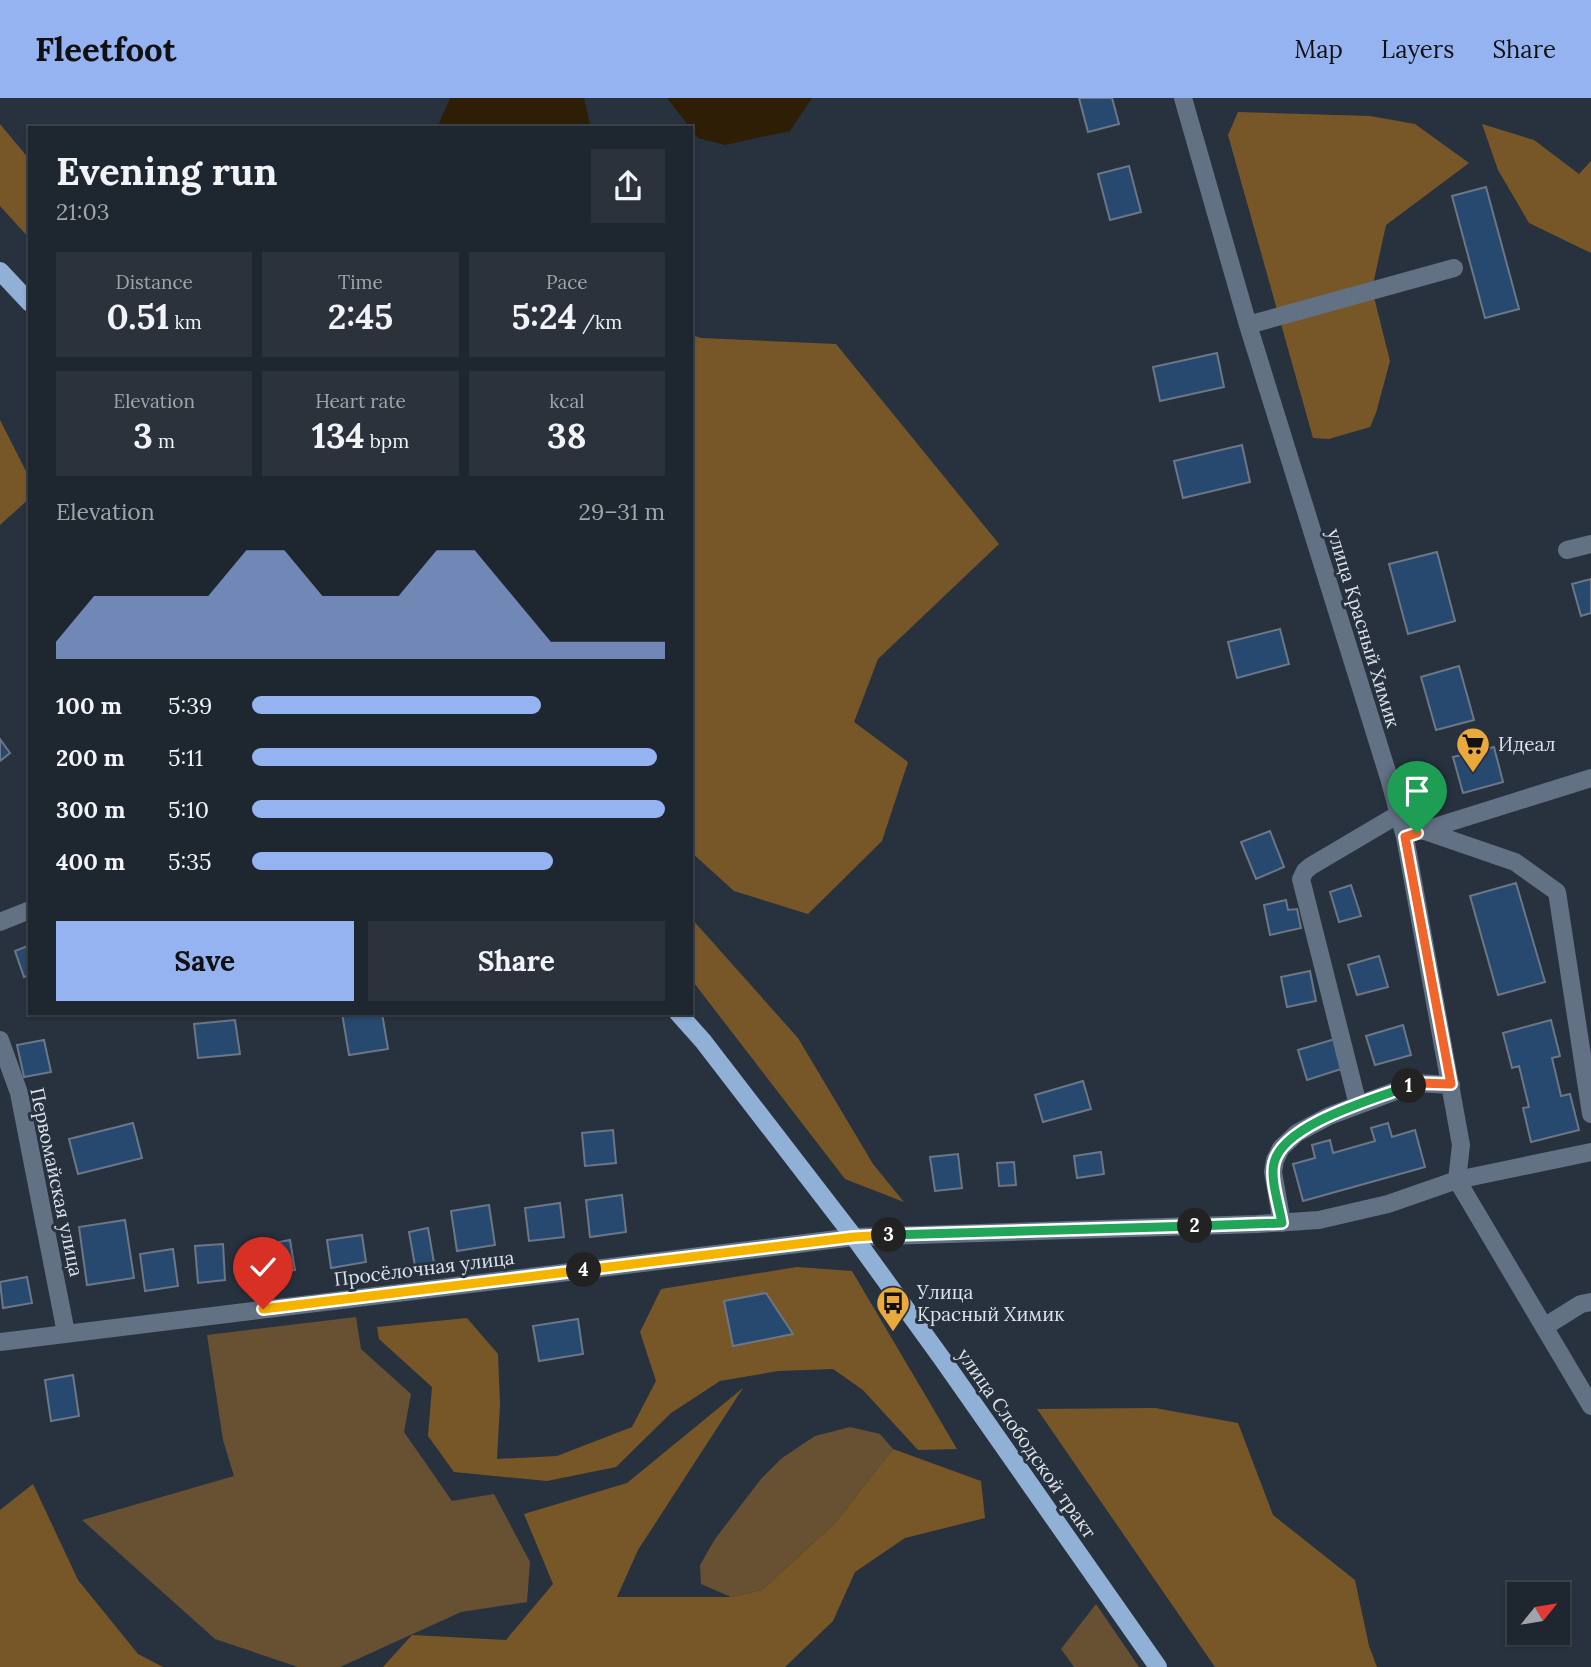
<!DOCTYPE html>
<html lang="en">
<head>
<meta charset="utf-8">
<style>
	body { margin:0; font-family:Lora,serif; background:#2b323b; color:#f1f3f6; height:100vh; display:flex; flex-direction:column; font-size:26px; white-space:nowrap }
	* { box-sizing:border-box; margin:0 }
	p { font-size:23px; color:#a1a5aa }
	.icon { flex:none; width:38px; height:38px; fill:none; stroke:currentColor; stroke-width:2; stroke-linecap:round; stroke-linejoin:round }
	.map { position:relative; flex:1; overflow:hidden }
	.side { position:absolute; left:28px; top:28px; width:665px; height:889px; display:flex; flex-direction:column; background:#1e262f; border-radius:0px; box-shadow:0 2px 5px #0004,0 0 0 2px #3c434b }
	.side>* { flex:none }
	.needle { width:46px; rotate:60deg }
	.buttons { position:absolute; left:1507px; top:1484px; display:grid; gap:14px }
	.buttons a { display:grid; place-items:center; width:63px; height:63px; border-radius:0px; background:#1e262f; box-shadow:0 2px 5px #0004,0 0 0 2px #3c434b; font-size:35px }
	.pin { position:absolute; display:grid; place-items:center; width:60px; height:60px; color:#fff; margin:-72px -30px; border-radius:50% 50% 50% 0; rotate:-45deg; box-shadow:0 0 7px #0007 }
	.pin .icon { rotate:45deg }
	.km { position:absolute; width:35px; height:35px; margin:-18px; border-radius:50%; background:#222; color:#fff; font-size:19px; line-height:35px; text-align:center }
	.round { display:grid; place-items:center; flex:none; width:74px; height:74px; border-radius:0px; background:#2b323b }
	.overview { display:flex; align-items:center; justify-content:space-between; height:119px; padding:0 28px }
	h1 { font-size:38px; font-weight:700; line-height:52px }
	.stats { display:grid; grid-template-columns:repeat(3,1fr); gap:10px; height:119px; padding:7px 28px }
	.stats div { display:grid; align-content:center; border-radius:0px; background:#2b323b; text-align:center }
	.stats b { font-size:35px; font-weight:700 }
	.stats small { font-size:19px; font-weight:400 }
	.stats p { font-size:19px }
	.chart { height:196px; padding:14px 28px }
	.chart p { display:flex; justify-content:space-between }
	.chart svg { width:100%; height:126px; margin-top:7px; fill:#95b2f1; opacity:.7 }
	.button { display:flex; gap:14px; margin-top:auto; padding:14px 28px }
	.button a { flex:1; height:80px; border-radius:0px; background:#95b2f1; color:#111; font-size:28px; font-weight:700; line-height:80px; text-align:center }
	.button a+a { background:#2b323b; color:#f1f3f6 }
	ul { padding:0 28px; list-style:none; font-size:23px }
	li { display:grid; grid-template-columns:112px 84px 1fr; align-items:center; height:52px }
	li i { height:18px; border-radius:9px; background:#95b2f1 }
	header { display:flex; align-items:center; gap:42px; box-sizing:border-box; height:98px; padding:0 35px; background:#95b2f1; color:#111 }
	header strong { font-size:33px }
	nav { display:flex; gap:38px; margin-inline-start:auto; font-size:24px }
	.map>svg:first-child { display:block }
	.green { fill:#685132 }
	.forest { fill:#775728 }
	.water { fill:#2e1e05 }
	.building { fill:#27486f; stroke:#6b7786; stroke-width:2 }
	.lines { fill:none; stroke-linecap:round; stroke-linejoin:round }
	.minor { stroke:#627184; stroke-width:18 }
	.major { stroke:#91b0d6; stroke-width:18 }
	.split-1-casing { stroke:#fff; stroke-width:14 }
	.split-2-casing { stroke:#fff; stroke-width:14 }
	.split-3-casing { stroke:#fff; stroke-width:14 }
	.split-4-casing { stroke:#fff; stroke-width:14 }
	.split-5-casing { stroke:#fff; stroke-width:14 }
	.split-1 { stroke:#f0652b; stroke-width:9 }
	.split-2 { stroke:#22a559; stroke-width:9 }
	.split-3 { stroke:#22a559; stroke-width:9 }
	.split-4 { stroke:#f5b400; stroke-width:9 }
	.split-5 { stroke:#f5b400; stroke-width:9 }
	.labels { text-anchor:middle; stroke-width:6; stroke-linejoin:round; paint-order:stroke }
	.street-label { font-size:19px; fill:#dde3eb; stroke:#28323f }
	.poi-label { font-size:19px; fill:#dde3eb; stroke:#28323f; text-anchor:start }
</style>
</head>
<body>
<header>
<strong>Fleetfoot</strong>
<nav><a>Map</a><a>Layers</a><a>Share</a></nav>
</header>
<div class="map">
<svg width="1591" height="1569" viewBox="0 0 1591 1569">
	<rect width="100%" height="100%" fill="#28323f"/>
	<path class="green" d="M 356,1219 L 361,1251 L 411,1296 L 404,1334 L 452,1403 L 494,1396 L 530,1464 L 527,1504 L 461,1514 L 340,1569 L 298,1569 L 215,1541 L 82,1422 L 234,1378 L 223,1342 L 207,1237 Z
		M 850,1329 L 880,1336 L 893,1351 L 835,1425 L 762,1492 L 731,1499 L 701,1486 L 700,1467 L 715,1441 L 761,1381 L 782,1360 L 815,1338 Z
		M 1096,1506 L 1139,1569 L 1074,1569 L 1061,1551 Z"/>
	<path class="forest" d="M 1238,14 L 1370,18 L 1415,26 L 1469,65 L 1386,127 L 1372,191 L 1390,263 L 1376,315 L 1370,329 L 1329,341 L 1313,340 L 1228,37 Z
		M 0,26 L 30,62 L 30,141 L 0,108 Z
		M 1482,26 L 1534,42 L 1579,76 L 1591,63 L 1591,155 L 1529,125 L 1498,72 Z
		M 691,237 L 701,240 L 836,246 L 999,446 L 878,561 L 854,624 L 908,664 L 882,743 L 808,816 L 734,793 L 691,754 Z
		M 0,322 L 30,381 L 30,400 L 0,427 Z
		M 691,820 L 798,940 L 873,1066 L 904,1104 L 845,1081 L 691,881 Z
		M 797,1169 L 852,1173 L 957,1351 L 918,1352 L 863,1292 L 833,1271 L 778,1273 L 720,1283 L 671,1315 L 616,1369 L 547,1383 L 454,1374 L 428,1338 L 432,1289 L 379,1241 L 377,1229 L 467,1220 L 498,1256 L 500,1306 L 497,1361 L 557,1358 L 632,1329 L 656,1283 L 640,1234 L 661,1191 Z
		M 743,1290 L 638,1452 L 617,1499 L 731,1499 L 762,1492 L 835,1425 L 893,1351 L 981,1383 L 985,1420 L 905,1440 L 855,1474 L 833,1523 L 785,1569 L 383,1569 L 412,1537 L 506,1542 L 553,1486 L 524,1416 L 627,1385 Z
		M 1155,1310 L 1238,1325 L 1273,1417 L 1355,1482 L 1369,1548 L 1377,1569 L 1215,1569 L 1037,1311 Z
		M 33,1386 L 78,1482 L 138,1556 L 163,1569 L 0,1569 L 0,1412 Z"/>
	<path class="water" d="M 450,0 L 584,0 L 591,30 L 437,30 Z
		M 667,0 L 812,0 L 790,33 L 725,47 L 698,40 Z"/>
	<path class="building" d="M 1079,0 L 1112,0 L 1119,26 L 1088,34 Z
		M 1129,68 L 1141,114 L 1110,122 L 1098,76 Z
		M 1486,89 L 1519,211 L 1485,220 L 1452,98 Z
		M 1217,255 L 1224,289 L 1160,303 L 1153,269 Z
		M 1242,347 L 1250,384 L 1183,400 L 1174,363 Z
		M 1437,454 L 1455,523 L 1408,536 L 1389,466 Z
		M 1591,481 L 1591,515 L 1581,518 L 1572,486 Z
		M 1280,531 L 1289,566 L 1237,580 L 1228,544 Z
		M 1459,568 L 1474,622 L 1436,632 L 1421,579 Z
		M 0,641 L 10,655 L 0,663 Z
		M 1494,649 L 1503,684 L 1463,695 L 1453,659 Z
		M 1270,733 L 1284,769 L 1256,781 L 1241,744 Z
		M 1516,785 L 1545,884 L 1498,897 L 1470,798 Z
		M 1351,787 L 1361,818 L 1339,824 L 1330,794 Z
		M 1286,802 L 1288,812 L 1297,811 L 1301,830 L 1270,837 L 1264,807 Z
		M 30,847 L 30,877 L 24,879 L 15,853 Z
		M 1379,858 L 1388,889 L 1357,897 L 1348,867 Z
		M 1310,873 L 1316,903 L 1287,909 L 1281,879 Z
		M 342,915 L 382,915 L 388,951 L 349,957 Z
		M 235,922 L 240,956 L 198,960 L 194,926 Z
		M 1551,922 L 1560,958 L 1552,960 L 1561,998 L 1570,996 L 1579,1032 L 1531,1044 L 1523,1010 L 1529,1009 L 1519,968 L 1512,970 L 1503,935 Z
		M 1403,927 L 1411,957 L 1375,967 L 1366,938 Z
		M 1335,941 L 1344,970 L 1307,982 L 1298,952 Z
		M 44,942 L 51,974 L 24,979 L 17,947 Z
		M 1083,983 L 1091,1011 L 1043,1024 L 1035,997 Z
		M 133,1025 L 142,1060 L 78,1076 L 69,1041 Z
		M 1388,1025 L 1392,1039 L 1415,1032 L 1425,1069 L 1303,1103 L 1293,1066 L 1315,1060 L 1312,1047 L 1330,1042 L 1333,1055 L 1375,1043 L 1371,1030 Z
		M 613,1032 L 616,1065 L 585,1068 L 582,1035 Z
		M 1101,1054 L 1104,1076 L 1077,1080 L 1074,1058 Z
		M 958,1056 L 962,1090 L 935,1093 L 930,1059 Z
		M 1014,1064 L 1016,1087 L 999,1088 L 997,1065 Z
		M 622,1097 L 626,1134 L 590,1139 L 586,1102 Z
		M 560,1105 L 564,1139 L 529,1143 L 525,1110 Z
		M 489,1107 L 495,1147 L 457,1153 L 451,1113 Z
		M 125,1122 L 134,1180 L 87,1187 L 79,1129 Z
		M 428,1130 L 434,1165 L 415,1168 L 409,1134 Z
		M 362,1137 L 366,1164 L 331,1170 L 327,1142 Z
		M 290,1142 L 295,1172 L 268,1177 L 263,1147 Z
		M 223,1146 L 225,1182 L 198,1185 L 195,1148 Z
		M 173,1151 L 178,1188 L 145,1193 L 140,1156 Z
		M 27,1179 L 32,1205 L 3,1210 L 0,1184 Z
		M 766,1195 L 793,1236 L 733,1248 L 724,1203 Z
		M 578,1221 L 583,1256 L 539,1263 L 533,1228 Z
		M 73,1277 L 79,1318 L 51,1323 L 45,1282 Z"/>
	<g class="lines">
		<path class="minor" d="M 1183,0 L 1248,227 L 1389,680 L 1405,739 L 1461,1047 L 1457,1082
			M 1248,227 L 1454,170
			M 1567,452 L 1591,446
			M 1422,733 L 1591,680
			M 1425,733 L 1515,764 L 1557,794 L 1591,1016
			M 0,824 L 30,812
			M 0,942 L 19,995 L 66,1235
			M 1358,1007 L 1301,781 L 1305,773 L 1311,768 L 1399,716
			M 1457,1082 L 1591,1308
			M 1282,1125 L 1273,1074 L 1275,1062 L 1281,1050 L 1297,1035 L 1329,1018 L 1417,985 L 1451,987
			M 1544,1229 L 1581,1206 L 1591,1204
			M 0,1244 L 854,1139 L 1258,1126 L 1319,1122 L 1388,1106 L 1457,1082 L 1591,1054"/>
		<path class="major" d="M 0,173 L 30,205
			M 678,915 L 703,943 L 854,1139 L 943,1262 L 1158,1569"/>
	</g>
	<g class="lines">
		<g class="split-1-casing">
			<path id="split-1" d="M 1409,988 L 1417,985 L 1451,986 L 1405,739 L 1417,735"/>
		</g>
		<g class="split-2-casing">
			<path id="split-2" d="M 1195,1128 L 1282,1125 C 1279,1107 1270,1081 1274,1065 C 1283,1026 1374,1001 1409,988"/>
		</g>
		<g class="split-3-casing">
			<path id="split-3" d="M 889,1137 L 1195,1128"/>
		</g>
		<g class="split-4-casing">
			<path id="split-4" d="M 584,1172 L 854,1139 L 889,1137"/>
		</g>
		<g class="split-5-casing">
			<path id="split-5" d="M 263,1211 L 584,1172"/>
		</g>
		<use href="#split-1" class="split-1"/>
		<use href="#split-2" class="split-2"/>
		<use href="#split-3" class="split-3"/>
		<use href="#split-4" class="split-4"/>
		<use href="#split-5" class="split-5"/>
	</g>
	<defs>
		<g id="supermarket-pin" transform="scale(1.75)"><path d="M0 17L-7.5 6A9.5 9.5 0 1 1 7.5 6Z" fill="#eca93b" stroke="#28323f"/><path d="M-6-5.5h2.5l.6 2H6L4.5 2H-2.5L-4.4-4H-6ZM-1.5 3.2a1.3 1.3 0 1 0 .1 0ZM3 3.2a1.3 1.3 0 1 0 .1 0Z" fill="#111"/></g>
		<g id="bus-pin" transform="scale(1.75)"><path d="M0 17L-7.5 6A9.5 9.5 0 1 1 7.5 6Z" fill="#eca93b" stroke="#28323f"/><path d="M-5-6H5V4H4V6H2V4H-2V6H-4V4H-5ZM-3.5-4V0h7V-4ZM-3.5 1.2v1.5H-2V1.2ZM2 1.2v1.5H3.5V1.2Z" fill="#111"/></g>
	</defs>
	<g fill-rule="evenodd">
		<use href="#supermarket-pin" x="1473" y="646"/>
		<use href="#bus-pin" x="893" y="1205"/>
	</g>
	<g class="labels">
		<g class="street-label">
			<text transform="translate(1364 530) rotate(73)" y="7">улица Красный Химик</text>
			<text transform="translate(57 1084) rotate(78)" y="7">Первомайская улица</text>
			<text transform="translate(424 1170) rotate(-7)" y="7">Просёлочная улица</text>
			<text transform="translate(1027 1345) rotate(55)" y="7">улица Слободской тракт</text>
		</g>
		<g class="poi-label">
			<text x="1498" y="653">Идеал</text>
			<text x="917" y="1201">Улица<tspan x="917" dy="22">Красный Химик</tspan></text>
		</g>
	</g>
</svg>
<div class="buttons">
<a><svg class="needle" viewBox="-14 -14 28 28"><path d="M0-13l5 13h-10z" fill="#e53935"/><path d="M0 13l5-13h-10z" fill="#a1a5aa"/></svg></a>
</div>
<div class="pin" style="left:1417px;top:735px;background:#1e9e55"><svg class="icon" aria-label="arrive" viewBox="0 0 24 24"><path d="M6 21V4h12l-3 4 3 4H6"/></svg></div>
<div class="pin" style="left:263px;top:1211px;background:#d93025"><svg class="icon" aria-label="check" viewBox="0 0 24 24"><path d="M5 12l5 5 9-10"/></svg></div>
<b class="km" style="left:1409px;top:988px">1</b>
<b class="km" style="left:1195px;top:1128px">2</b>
<b class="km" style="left:889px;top:1137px">3</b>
<b class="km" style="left:584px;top:1172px">4</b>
<section class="side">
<div class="overview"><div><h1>Evening run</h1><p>21:03</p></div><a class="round"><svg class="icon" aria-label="share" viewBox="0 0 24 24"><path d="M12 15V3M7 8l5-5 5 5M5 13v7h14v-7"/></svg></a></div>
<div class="stats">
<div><p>Distance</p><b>0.51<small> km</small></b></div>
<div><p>Time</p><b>2:45</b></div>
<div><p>Pace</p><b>5:24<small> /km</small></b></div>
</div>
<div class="stats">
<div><p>Elevation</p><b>3<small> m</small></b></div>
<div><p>Heart rate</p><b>134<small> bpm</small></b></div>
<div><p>kcal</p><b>38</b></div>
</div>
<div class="chart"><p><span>Elevation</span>29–31 m</p>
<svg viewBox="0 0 160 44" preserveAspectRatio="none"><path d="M0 44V38L10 22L20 22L30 22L40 22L50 6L60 6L70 22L80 22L90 22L100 6L110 6L120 22L130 38L140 38L150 38L160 38V44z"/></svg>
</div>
<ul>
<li><b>100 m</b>5:39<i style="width:70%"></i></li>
<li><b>200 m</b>5:11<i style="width:98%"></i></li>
<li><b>300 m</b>5:10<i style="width:100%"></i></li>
<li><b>400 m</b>5:35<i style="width:73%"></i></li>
</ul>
<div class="button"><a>Save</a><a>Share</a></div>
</section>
</div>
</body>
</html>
